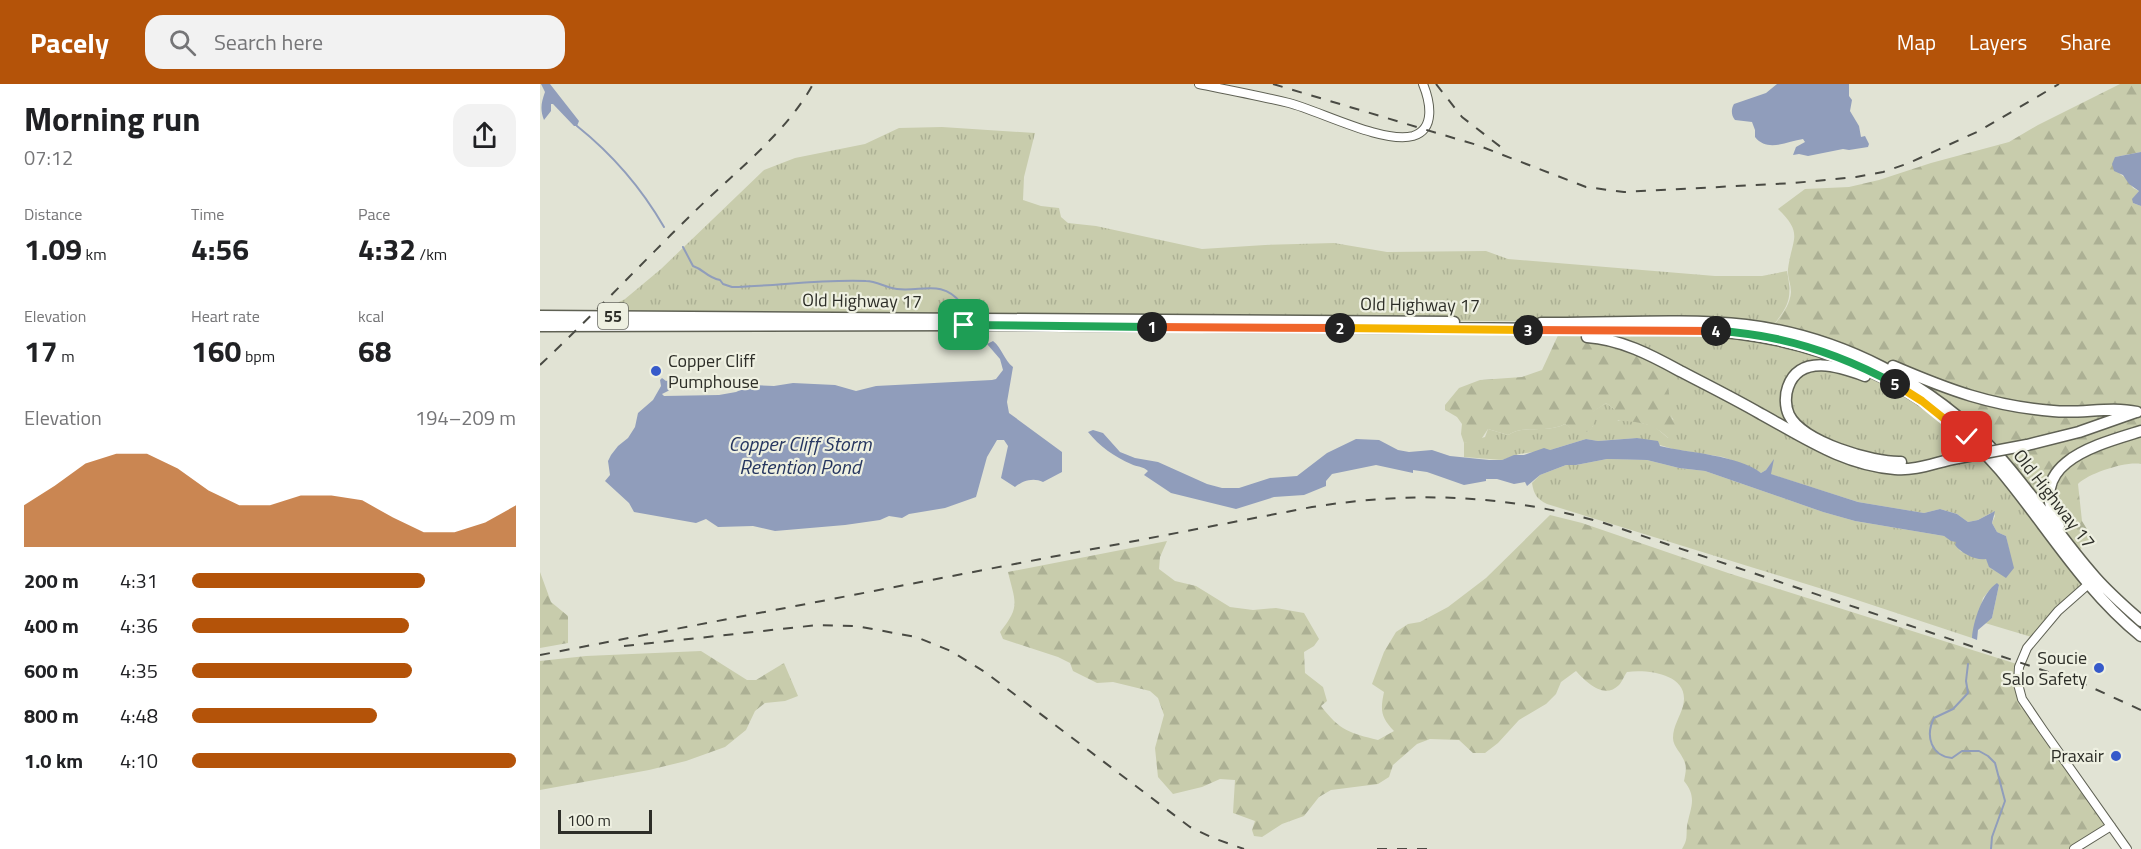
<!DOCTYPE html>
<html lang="en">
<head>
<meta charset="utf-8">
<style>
	body { margin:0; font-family:"Titillium Web",sans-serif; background:#f2f2f2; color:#202124; height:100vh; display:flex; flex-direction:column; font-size:22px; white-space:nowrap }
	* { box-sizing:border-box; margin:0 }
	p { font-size:20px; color:#757577 }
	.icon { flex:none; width:33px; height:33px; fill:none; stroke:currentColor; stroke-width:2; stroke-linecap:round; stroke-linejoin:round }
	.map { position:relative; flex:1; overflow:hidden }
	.panel { display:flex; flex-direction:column; background:#fff; width:540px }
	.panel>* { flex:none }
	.scale { position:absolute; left:18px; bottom:15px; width:94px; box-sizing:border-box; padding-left:6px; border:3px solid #2d2e28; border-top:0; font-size:16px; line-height:21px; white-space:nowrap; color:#2d2e28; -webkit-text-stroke:4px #eef0e1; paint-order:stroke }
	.pin { position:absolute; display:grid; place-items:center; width:51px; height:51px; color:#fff; margin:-26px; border-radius:12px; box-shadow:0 3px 9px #0006 }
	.km { position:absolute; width:30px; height:30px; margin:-15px; border-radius:50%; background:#222; color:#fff; font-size:16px; line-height:30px; text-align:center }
	.round { display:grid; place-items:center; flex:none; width:63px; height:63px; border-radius:18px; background:#f2f2f2 }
	.head { display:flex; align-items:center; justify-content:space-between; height:102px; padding:0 24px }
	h1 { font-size:33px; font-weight:700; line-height:45px }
	.stats { display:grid; grid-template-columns:repeat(3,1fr); gap:9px; height:102px; padding:6px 24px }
	.stats div { display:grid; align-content:center }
	.stats b { font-size:30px; font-weight:700 }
	.stats small { font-size:16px; font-weight:400 }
	.stats p { font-size:16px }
	.chart { height:168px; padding:12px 24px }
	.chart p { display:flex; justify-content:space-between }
	.chart svg { width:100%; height:108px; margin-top:6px; fill:#b45309; opacity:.7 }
	ul { padding:0 24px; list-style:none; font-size:20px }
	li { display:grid; grid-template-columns:96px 72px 1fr; align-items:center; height:45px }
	li i { height:15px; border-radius:8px; background:#b45309 }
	header { display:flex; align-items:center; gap:36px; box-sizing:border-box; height:84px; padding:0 30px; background:#b45309; color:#fff }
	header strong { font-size:28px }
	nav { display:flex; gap:33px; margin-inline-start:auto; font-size:21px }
	.search { width:420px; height:54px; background:#f2f2f2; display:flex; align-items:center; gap:15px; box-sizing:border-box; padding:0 21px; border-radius:18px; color:#757577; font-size:22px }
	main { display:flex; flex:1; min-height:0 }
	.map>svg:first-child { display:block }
	.grass { fill:url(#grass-tufts) }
	.forest { fill:url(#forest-firs) }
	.water { fill:#909dbb }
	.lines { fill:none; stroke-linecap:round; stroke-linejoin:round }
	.stream { stroke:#909dbb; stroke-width:2 }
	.minor-casing { stroke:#5f6154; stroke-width:10 }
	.major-casing { stroke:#5f6154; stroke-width:13 }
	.minor { stroke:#fff; stroke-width:8 }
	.major { stroke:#fff; stroke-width:10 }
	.rail { stroke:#494a43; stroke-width:2; stroke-dasharray:10 10; stroke-linecap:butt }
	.major-bridge-casing { stroke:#5f6154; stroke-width:13; stroke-linecap:butt }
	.major-bridge { stroke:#fff; stroke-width:10 }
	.split-1-casing { stroke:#fff; stroke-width:12 }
	.split-2-casing { stroke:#fff; stroke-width:12 }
	.split-3-casing { stroke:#fff; stroke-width:12 }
	.split-4-casing { stroke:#fff; stroke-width:12 }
	.split-5-casing { stroke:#fff; stroke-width:12 }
	.split-6-casing { stroke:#fff; stroke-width:12 }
	.split-1 { stroke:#22a559; stroke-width:8 }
	.split-2 { stroke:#f0652b; stroke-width:8 }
	.split-3 { stroke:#f5b400; stroke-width:8 }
	.split-4 { stroke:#f0652b; stroke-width:8 }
	.split-5 { stroke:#22a559; stroke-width:8 }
	.split-6 { stroke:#f5b400; stroke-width:8 }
	.poi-dot { fill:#365aca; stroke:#eef0e1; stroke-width:2 }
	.labels { text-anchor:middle; stroke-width:4.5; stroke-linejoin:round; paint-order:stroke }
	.shield { fill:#eef0e1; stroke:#676860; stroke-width:1.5 }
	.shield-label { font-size:16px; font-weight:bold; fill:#2d2e28 }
	.street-label { font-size:18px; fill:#2d2e28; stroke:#eef0e1 }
	.poi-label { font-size:18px; fill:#2d2e28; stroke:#eef0e1; text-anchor:end }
	.water-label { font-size:20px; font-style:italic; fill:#263660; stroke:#eef0e1 }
</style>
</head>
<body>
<header>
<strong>Pacely</strong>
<div class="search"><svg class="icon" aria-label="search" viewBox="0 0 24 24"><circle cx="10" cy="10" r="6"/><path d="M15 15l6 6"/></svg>Search here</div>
<nav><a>Map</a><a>Layers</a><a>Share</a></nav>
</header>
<main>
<section class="panel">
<div class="head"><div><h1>Morning run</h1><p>07:12</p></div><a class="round"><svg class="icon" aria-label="share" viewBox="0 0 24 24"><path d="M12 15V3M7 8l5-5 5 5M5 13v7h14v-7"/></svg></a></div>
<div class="stats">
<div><p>Distance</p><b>1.09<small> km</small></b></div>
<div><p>Time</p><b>4:56</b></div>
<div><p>Pace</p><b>4:32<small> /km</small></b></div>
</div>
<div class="stats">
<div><p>Elevation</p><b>17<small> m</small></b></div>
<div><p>Heart rate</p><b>160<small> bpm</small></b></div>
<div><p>kcal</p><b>68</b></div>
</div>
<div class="chart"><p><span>Elevation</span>194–209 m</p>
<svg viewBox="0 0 160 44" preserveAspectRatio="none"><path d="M0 44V27L10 19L20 10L30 6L40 6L50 12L60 21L70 27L80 27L90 23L100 23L110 25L120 32L130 38L140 38L150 34L160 27V44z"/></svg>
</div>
<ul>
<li><b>200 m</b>4:31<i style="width:72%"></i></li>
<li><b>400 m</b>4:36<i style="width:67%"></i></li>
<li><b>600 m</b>4:35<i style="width:68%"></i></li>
<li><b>800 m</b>4:48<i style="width:57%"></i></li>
<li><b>1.0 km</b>4:10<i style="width:100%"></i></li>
</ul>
</section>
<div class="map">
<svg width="1601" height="765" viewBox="0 0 1601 765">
	<defs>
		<pattern id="grass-tufts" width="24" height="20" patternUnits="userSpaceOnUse" patternTransform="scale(1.5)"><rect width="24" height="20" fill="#c8ccac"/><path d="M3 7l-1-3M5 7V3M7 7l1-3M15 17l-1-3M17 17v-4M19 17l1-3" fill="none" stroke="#acb094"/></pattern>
		<pattern id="forest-firs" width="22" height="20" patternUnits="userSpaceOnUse" patternTransform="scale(1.5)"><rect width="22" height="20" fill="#c8ccac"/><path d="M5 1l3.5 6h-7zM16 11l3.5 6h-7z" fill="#acb094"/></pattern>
	</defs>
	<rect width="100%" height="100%" fill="#e1e3d4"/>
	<path class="grass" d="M 402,43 L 495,49 L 484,93 L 483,116 L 501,122 L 519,124 L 521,133 L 528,139 L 556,142 L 662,165 L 725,161 L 794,159 L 847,168 L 946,167 L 968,175 L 1175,192 L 1222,192 L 1247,187 C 1253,217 1248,221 1231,245 L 1091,238 L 54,231 L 85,215 L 121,185 L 224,86 L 255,74 L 325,60 L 359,44 Z
		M 1026,247 L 1155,247 L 1247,258 L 1367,307 L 1436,362 L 1548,501 L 1495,554 L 1445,539 L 1452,534 L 1459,501 L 1448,508 L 1443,514 L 1432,554 L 1308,513 L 1007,420 C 997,415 994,411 992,399 L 1000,391 L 1026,381 L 1036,381 L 1067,375 L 1107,376 L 1139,384 L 1165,387 L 1283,428 L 1315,437 L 1404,452 L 1417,458 L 1420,467 L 1446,475 L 1452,485 L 1459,488 L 1473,484 L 1466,452 L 1457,448 L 1452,439 L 1455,432 L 1453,428 L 1438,436 L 1428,438 L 1417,430 L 1400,425 L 1384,429 L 1318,418 L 1230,390 L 1233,377 L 1226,386 L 1221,389 L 1205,381 L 1183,373 L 1133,365 L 1097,354 L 1058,357 L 1046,355 L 1010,366 L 979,370 L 962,376 L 924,373 L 924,359 L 945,353 L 948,345 L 968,351 C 984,340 1006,350 1025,340 C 1034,346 1036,350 1049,347 L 1053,342 L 1052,328 L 1066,319 L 1074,325 L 1078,337 L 1085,335 L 1114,342 L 1128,354 L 1135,338 C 1127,329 1129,313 1128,301 L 1043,252 Z"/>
	<path class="forest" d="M 1580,0 L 1601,0 L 1601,68 L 1575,73 L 1580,90 L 1587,95 L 1593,104 L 1599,107 L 1593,115 L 1593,119 L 1601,122 L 1601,380 C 1586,377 1549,389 1538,400 L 1542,437 L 1552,453 L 1537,469 L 1393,313 L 1231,245 C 1239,234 1250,223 1251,208 C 1251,200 1247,192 1248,185 C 1252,154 1264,150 1238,125 L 1265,105 L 1309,103 L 1339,96 L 1391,79 L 1469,58 L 1498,41 Z
		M 1020,247 L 1026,247 L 1116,273 L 1128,301 L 1132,335 L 1138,339 C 1138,348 1136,352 1128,354 C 1112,337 1094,338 1073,336 L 1074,325 L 1066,319 L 1053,328 L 1053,342 L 1050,347 L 1037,350 L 1025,340 C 1006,350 984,340 968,351 L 948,345 L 940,357 L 924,359 L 921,350 L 922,340 L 917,333 L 905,326 L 905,321 L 919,304 L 940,296 L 982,293 L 1002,286 Z
		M 1010,431 L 1042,439 L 1188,489 L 1480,581 L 1480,607 L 1571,742 L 1535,765 L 1142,765 C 1148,755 1146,753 1147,742 C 1150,724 1158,714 1144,697 C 1145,691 1147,684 1145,679 C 1142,669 1133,663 1133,654 C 1133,642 1140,633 1143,622 C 1151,591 1110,585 1087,588 C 1084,592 1082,598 1079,601 C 1064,616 1046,598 1036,587 L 1021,598 L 1016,610 L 1006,620 L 979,636 L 958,659 L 945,669 L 933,669 L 919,656 L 890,655 L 877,660 L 853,681 L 849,693 L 838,700 L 791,706 L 779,713 L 764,732 L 742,740 L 722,753 L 714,752 L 712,746 L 715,737 L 693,729 L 695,696 L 680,695 L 662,703 L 633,710 L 618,693 L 615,664 L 624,631 L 618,614 L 610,607 L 573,598 L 557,599 L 533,587 L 530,579 L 518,573 L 463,555 L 460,548 C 481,522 475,518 468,488 L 627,457 L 620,473 L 619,485 L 635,497 L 656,502 L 690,523 L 713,526 L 736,524 L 764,529 L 779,555 L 774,562 L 764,568 L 765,589 L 783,603 L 787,617 L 781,622 C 800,647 810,649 838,656 L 854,647 C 841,633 840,627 844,608 L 832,600 L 844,568 L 856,548 L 868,540 L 880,538 L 908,523 L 946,494 Z
		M 0,488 L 11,518 L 28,532 L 28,559 L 0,564 Z
		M 161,567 L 207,596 L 216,596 L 244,579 L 258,612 L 245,617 L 225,619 L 215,627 L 206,646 L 185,663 L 146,677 L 109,686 L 0,706 L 0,577 L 46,572 Z"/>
	<path class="water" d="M 1,0 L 10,0 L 39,37 L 37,42 L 34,42 L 13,20 L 11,20 L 11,27 L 4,36 C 0,26 1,19 5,8 Z
		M 1237,0 L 1309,0 L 1309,12 L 1312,16 L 1310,27 L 1319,42 L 1321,53 L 1325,52 L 1329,60 L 1328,63 L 1309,66 L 1303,65 L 1268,72 L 1259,70 L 1253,71 L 1256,63 L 1265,58 L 1263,55 C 1247,57 1228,69 1215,53 L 1215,46 L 1212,38 L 1195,36 C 1191,31 1191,25 1194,20 L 1226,9 Z
		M 1601,68 L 1601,122 L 1593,119 L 1592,115 L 1599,107 L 1589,100 L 1583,91 L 1574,87 L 1572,80 L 1575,73 Z
		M 453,257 C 462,264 464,276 473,283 L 467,318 L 469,329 L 522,368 L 522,388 L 503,398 C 493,393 482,397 475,403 L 461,394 L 468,362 L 464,356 L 457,356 L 447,373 L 436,413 L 405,424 L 369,430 L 362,434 L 349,432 L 340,436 L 305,441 L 235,447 L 213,442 L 178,443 L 166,435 L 156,439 L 94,428 L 89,419 L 65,397 L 70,391 L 68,377 L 71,371 L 78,362 L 88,354 L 95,343 L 98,329 L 113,316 L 121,302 L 120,296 L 122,294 L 126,297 L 135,294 C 133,304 131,306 122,310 L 124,312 L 179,311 L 196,308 L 211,301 L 234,302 L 253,299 L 295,301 L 316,307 L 336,302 L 452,296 L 456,295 L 463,286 L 460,275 L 447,260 Z
		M 553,346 L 563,349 L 580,368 L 595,374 L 618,378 L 667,400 L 682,404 L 699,404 L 730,394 L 757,392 L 787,369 L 816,355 L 839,356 L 858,366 L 869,368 L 892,366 L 910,372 L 949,376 L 962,376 L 974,371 L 984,371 L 1004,364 L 1010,366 L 1046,355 L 1058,357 L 1097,354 L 1118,357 L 1120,362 C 1148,369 1199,371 1221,389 L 1226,386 L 1234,375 L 1231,390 L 1318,418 L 1384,429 L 1400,425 L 1417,430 L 1428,438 L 1438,436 L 1455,427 L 1452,439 L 1457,448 L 1466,452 L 1474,484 L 1466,494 L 1449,483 L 1446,475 C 1436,477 1421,469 1415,461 L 1416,458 L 1411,457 L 1404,452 L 1315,437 L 1283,428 L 1165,387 L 1139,384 L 1107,376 L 1067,375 L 1036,381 L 1026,381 L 1000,391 L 987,402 L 985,398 L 974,400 L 957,395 L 946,395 L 946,397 L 924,401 L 887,388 L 873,386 L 873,389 L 836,381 L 792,390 L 786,397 L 786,402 L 764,411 L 734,413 L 696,425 L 631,409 L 604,391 L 608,387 C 603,382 597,383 591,380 C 575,373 559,362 548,348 Z
		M 1457,499 L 1459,501 L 1452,534 L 1438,546 L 1437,556 L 1432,554 C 1433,537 1443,508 1457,499 Z"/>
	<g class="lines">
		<path class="stream" d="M 37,42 C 72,70 102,105 124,143
			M 143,163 L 153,182 C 165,186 166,193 180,196 L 183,200 L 192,203 C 236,202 281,195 326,197 C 337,197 346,204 357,205 C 382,208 402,195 421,219
			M 1428,580 L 1426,597 L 1428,609 L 1413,625 L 1394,634 C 1385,652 1391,672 1412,674 L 1422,667 L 1439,667 L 1448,672 L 1455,679 L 1465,717 L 1452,753 L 1451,765"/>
		<g class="minor-casing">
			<path id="minor" d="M 659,0 C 689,6 720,12 749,19 C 780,27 843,60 873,52 C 896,45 890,17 883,0
				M 1552,497 L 1518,527 L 1487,564 L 1479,583 L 1478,600 L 1482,615 L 1503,646 L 1587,765
				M 1534,765 L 1571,742"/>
		</g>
		<g class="major-casing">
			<path id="major" d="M 0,232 L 914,238
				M 1001,239 C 1069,240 1138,234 1206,241 C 1299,252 1392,299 1456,369 C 1492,408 1520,454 1555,493 C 1569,509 1585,523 1601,537
				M 0,242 L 424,241 L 1156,246 C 1273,251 1382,295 1460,386 C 1507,442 1543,505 1601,552
				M 1047,253 C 1080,255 1111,271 1140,287 C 1167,301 1195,315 1221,330 C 1265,354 1304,381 1355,385 C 1377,387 1396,378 1418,374
				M 1353,282 C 1409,306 1451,322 1513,327 C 1541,330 1570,322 1597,328
				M 1325,292 C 1301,283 1260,269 1248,303 C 1245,311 1245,323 1249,331 C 1262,358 1333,379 1361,378
				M 1487,361 L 1539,348 L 1596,328
				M 1519,442 C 1483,379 1556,361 1601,347"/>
		</g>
		<use href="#minor" class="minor"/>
		<use href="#major" class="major"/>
		<path class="rail" d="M 733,0 L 937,61 L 1046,103 L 1084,108 L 1254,99 L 1316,93 L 1343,88 L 1369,79 L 1439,47 L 1519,0
			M 896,0 L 922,33 L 962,64
			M 0,281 C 51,233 99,182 149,133 C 189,93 247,49 273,0
			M 84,562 L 278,541 L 316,542 L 376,553 L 411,567 L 445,588 L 650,743 L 673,754 L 704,765
			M 0,571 L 772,423 C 875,407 963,410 1064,439 L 1544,600 L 1601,626
			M 837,765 L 889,765"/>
		<g class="major-bridge-casing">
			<path id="major-bridge" d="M 1418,374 L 1487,361"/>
		</g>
		<use href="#major-bridge" class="major-bridge"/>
	</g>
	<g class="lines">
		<g class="split-1-casing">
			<path id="split-1" d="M 424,241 L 612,243"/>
		</g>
		<g class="split-2-casing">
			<path id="split-2" d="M 612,243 L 800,244"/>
		</g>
		<g class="split-3-casing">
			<path id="split-3" d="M 800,244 L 988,246"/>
		</g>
		<g class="split-4-casing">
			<path id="split-4" d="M 988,246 L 1176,247"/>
		</g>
		<g class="split-5-casing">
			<path id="split-5" d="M 1176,247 C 1240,250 1300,270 1355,300"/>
		</g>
		<g class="split-6-casing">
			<path id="split-6" d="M 1355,300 L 1382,317 L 1427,353"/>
		</g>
		<use href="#split-1" class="split-1"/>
		<use href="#split-2" class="split-2"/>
		<use href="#split-3" class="split-3"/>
		<use href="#split-4" class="split-4"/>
		<use href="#split-5" class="split-5"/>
		<use href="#split-6" class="split-6"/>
	</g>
	<g class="poi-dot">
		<circle cx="116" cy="287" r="6"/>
		<circle cx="1559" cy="584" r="6"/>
		<circle cx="1576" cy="672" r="6"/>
	</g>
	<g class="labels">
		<rect class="shield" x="58" y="219" width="30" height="26" rx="4.5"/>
		<g class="shield-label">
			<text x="73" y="238">55</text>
		</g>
		<g class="street-label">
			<text transform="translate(322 217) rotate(1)" y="6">Old Highway 17</text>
			<text transform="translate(880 221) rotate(1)" y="6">Old Highway 17</text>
			<text transform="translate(1514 415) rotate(52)" y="6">Old Highway 17</text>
		</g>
		<g class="poi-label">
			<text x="128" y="283" text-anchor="start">Copper Cliff<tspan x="128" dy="21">Pumphouse</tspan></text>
			<text x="1547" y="580">Soucie<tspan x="1547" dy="21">Salo Safety</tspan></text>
			<text x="1564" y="678">Praxair</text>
		</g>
		<g class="water-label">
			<text x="260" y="367">Copper Cliff Storm<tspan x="260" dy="23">Retention Pond</tspan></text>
		</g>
	</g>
</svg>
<div class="scale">100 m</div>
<div class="pin" style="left:424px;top:241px;background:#1e9e55"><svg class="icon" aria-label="arrive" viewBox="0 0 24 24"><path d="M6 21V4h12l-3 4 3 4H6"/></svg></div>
<div class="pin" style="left:1427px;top:353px;background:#d93025"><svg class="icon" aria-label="check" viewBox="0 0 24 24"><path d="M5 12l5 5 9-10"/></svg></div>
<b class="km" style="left:612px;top:243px">1</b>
<b class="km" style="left:800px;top:244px">2</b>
<b class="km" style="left:988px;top:246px">3</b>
<b class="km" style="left:1176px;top:247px">4</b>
<b class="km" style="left:1355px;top:300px">5</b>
</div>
</main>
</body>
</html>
